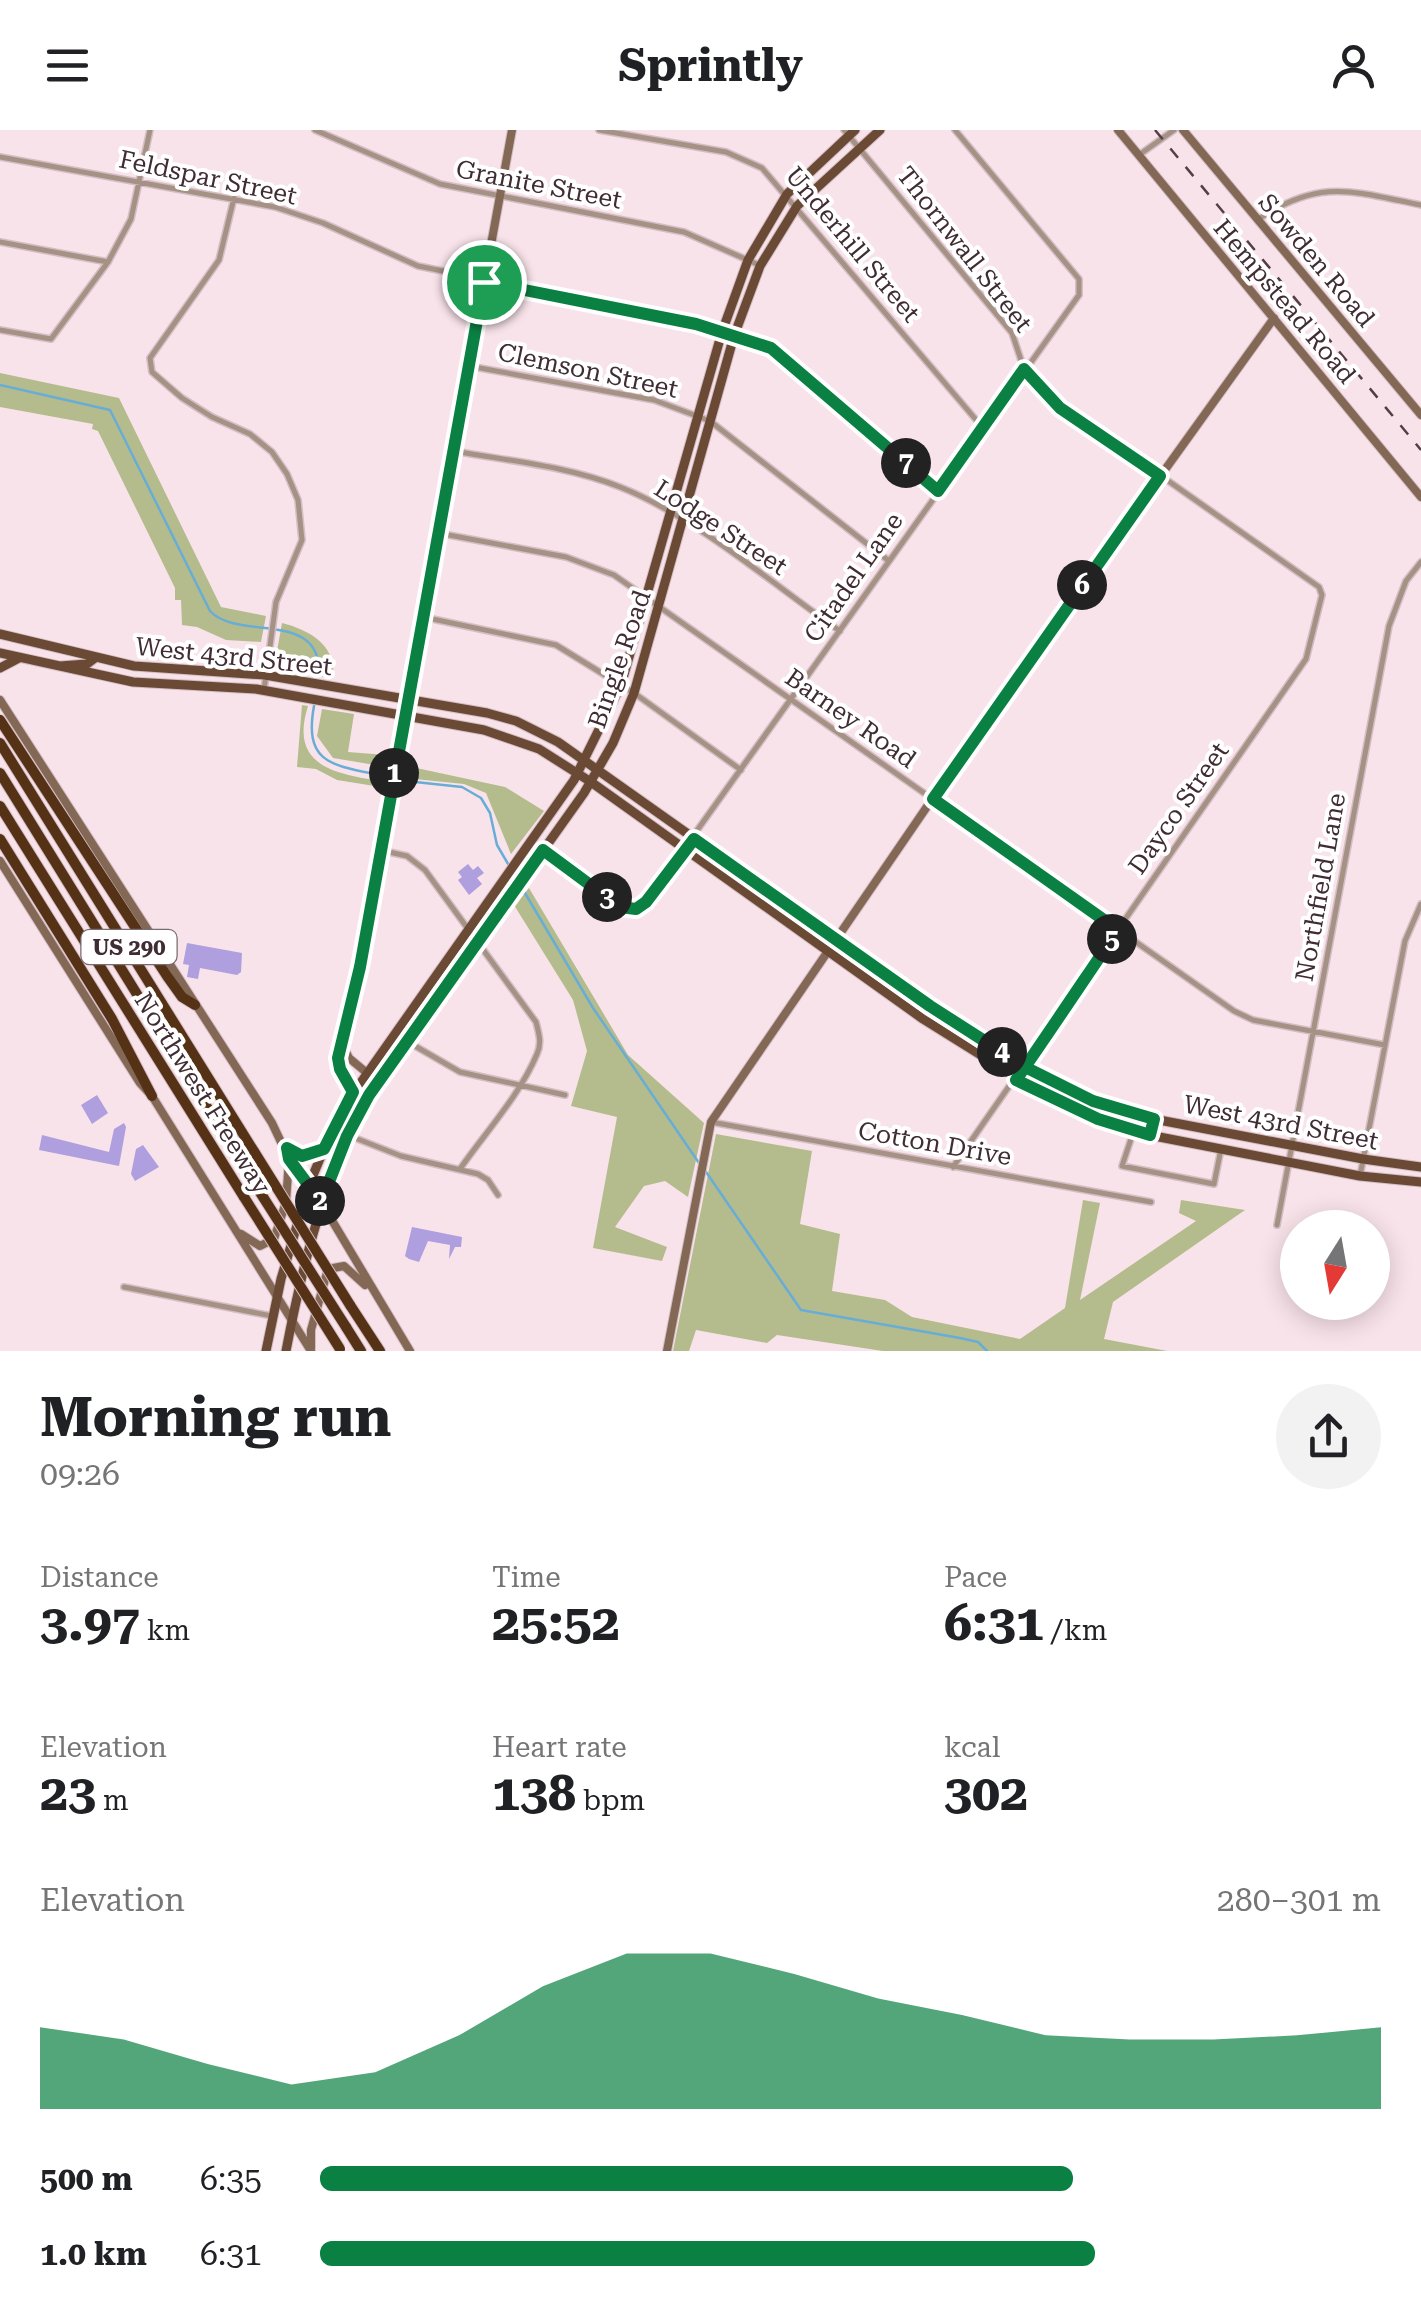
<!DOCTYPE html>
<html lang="en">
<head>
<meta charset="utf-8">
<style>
	body { margin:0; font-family:"Roboto Serif",serif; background:#f2f2f2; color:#202124; height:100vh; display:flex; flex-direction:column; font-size:38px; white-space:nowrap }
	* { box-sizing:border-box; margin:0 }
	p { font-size:32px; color:#757577 }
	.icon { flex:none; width:55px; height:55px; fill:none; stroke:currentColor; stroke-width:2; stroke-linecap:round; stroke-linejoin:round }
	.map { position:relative; height:1221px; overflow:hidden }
	.sheet { display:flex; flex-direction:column; background:#fff; flex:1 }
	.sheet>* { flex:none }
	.needle { width:65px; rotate:191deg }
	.tools { position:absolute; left:1280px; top:1080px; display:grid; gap:20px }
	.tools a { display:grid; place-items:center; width:110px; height:110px; border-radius:50%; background:#fff; box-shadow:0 5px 25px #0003; font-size:50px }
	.pin { position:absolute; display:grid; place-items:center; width:85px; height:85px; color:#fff; margin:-42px; border:5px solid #fff; border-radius:50%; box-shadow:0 2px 10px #0007 }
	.km { position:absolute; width:50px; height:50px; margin:-25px; border-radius:50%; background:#222; color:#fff; font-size:28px; line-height:50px; text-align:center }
	.round { display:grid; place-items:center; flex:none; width:105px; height:105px; border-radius:52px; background:#f2f2f2 }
	.overview { display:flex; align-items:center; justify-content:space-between; height:170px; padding:0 40px }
	h1 { font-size:55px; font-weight:700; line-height:75px }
	.figures { display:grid; grid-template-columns:repeat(3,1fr); gap:15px; height:170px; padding:10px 40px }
	.figures div { display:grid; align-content:center }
	.figures b { font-size:50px; font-weight:700 }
	.figures small { font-size:28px; font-weight:400 }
	.figures p { font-size:28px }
	.chart { height:280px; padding:20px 40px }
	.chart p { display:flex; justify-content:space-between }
	.chart svg { width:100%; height:180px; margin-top:10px; fill:#0b8043; opacity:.7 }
	ul { padding:0 40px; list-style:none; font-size:32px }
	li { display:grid; grid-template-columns:160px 120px 1fr; align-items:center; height:75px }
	li i { height:25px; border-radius:12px; background:#0b8043 }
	header { display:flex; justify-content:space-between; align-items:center; height:130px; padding:0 40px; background:#fff; font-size:45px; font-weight:700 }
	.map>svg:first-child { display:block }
	.green { fill:#b4bc8d }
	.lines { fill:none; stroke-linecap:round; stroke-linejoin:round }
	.stream { stroke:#68add6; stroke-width:2.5 }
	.building { fill:#af9fdf }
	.street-casing { stroke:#d4bec5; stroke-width:8 }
	.secondary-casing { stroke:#d4bec5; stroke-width:10 }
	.primary-casing { stroke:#d4bec5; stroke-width:11 }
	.highway-casing { stroke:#d4bec5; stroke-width:12 }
	.street { stroke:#a59285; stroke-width:5 }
	.secondary { stroke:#836856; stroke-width:8 }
	.primary { stroke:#6a4a34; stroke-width:9 }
	.highway { stroke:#553116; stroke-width:10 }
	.rail { stroke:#533f46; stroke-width:2.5; stroke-dasharray:12 12; stroke-linecap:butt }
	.highway-bridge-casing { stroke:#d4bec5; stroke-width:12; stroke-linecap:butt }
	.highway-bridge { stroke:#553116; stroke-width:10 }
	.route-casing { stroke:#fff; stroke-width:20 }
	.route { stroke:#0b8043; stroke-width:12 }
	.labels { text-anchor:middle; stroke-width:8; stroke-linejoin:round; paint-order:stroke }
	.shield { fill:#fff; stroke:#796b70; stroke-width:2.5 }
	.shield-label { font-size:22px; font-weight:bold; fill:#402c33 }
	.street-label { font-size:25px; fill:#402c33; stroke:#fff }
</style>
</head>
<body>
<header><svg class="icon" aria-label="menu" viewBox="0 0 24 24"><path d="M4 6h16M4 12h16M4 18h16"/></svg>Sprintly<svg class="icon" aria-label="person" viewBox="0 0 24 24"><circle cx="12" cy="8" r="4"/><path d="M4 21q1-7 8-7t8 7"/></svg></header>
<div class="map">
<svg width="1421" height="1221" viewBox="0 0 1421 1221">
	<rect width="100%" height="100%" fill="#f9e3ea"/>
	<path class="green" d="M 0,243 L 119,268 L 221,477 L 266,486 L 261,512 L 226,510 L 197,497 L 182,495 L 181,470 L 175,470 L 175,458 L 98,301 L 92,299 L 93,294 L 0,277 Z
		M 282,493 C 313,501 337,517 333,549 L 274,538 Z
		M 302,575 L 308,576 C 288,639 339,644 386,652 L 387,658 L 337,650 L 316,639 L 297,637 Z
		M 322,579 L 354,584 L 348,622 L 386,625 L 386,630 L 392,631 L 387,637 L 333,628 L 317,606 Z
		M 407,636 L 505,657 L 544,681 L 511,724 L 486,663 L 464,654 L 405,648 Z
		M 529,758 L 628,925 L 704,993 L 688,1067 L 665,1051 L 644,1056 L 615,1097 L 667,1117 L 662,1131 L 593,1118 L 617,987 L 571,976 L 587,921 L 573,870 L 514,775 Z
		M 716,1004 L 812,1021 L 800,1094 L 840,1104 L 832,1161 L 885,1170 L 912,1187 L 1020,1209 L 1065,1178 L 1083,1070 L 1100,1073 L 1080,1170 L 1196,1091 L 1179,1083 L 1181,1070 L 1245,1080 L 1113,1172 L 1104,1209 L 1167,1221 L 883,1221 L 777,1205 L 767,1213 L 696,1200 L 689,1221 L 673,1221 Z"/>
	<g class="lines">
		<path class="stream" d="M 0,255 L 110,280 L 210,481 C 239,512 323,478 319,546
			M 314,576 C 304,631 329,635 375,644
			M 406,651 L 462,657 L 481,668 L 490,683 L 497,715 L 518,751
			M 522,758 L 593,878 L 699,1033
			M 704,1039 L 801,1180 L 960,1208 L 978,1212 L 987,1221"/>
	</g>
	<path class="building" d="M 468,734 L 473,740 L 478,736 L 484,743 L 477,748 L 482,754 L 469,765 L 458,750 L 462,747 L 458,742 Z
		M 187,813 L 242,823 L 241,842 L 237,845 L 200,838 L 198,849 L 187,847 L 189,835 L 183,834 Z
		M 97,965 L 108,983 L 92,994 L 81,975 Z
		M 124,993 L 126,997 L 119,1036 L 39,1020 L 42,1005 L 109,1022 L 114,999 Z
		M 143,1015 L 159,1037 L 135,1051 L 131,1044 L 136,1019 Z
		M 412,1097 L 462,1107 L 461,1117 L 455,1117 L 449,1129 L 450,1115 L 428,1111 L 419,1132 L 409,1129 L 405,1126 Z"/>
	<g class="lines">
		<g class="street-casing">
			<path id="street" d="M 315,0 L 440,54 L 684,102 L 759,135
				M 599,0 L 726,22 L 762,38 L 983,298
				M 844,0 L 1012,203 L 1024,239 L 1042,262 L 1319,457 L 1322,465 L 1306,529 L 953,1037
				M 1139,25 L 1174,0
				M 0,27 L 275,77 L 323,93 L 418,136 L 602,173 L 723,203
				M 234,68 L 219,130 L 150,228 L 152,242 L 182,268 L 212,287 L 250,304 L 272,322 L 287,344 L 298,370 L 302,410 L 276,472 L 264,560
				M 1257,90 C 1320,48 1351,61 1421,75
				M 0,112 L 108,132
				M 0,200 L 51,209 L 108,132 L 131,89 L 150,0
				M 734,206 L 771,218 L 938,361
				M 469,236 L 654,270 L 710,291 L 889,431
				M 454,321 C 509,331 568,336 620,357 C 694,386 774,455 840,501
				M 438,403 L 566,427 L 614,445 L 1234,881 L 1253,890 L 1385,915
				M 423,487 L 556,515 L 634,563 L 741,640
				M 380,720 L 407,726 L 425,740 L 536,892 C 539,904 542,913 537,924 C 520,965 485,1003 460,1039
				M 543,720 L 620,777 L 635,779 L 646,772 L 1079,165 L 1079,149 L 955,0
				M 396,905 L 460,942 L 565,965
				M 711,992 L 1151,1072
				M 1134,1000 L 1122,1036 L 1214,1054 L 1221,1019
				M 350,1006 L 401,1026 L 478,1044 L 488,1050 L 498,1065
				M 1360,1046 L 1405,811 L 1421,774
				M 1277,1095 L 1389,496 L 1406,451 L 1421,432
				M 124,1157 L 272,1186"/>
		</g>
		<g class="secondary-casing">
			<path id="secondary" d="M 1118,0 L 1421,367
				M 1183,0 L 1421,285
				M 0,570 L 272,993 L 289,1029 L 321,1072 L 410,1221
				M 0,731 L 140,953 L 152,966 L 311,1221
				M 344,918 L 339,937 L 353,962
				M 367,943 L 349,928 L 344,918 L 512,0
				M 241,1104 L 260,1116 L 274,1109 L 286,1072 L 289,1029
				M 311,1218 L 311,1200 L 328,1139 L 344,1136 L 365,1155
				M 667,1221 L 711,992 L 1011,554 L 1274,188"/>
		</g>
		<g class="primary-casing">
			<path id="primary" d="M 0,504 L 134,536 L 265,545 L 487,583 L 516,591 L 558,612 L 930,875 L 1058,956 L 1154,989 L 1363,1029 L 1421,1037
				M 0,523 L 133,552 L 256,559 L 484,600 L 539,619 L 591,652 L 923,889 L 1048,967 L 1149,1005 L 1360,1046 L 1421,1052
				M 60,536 L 87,534 L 95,528
				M 0,538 L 19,528
				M 287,1018 L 302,1027 L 324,1019
				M 266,1221 L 281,1149 L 309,1055 L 338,985 L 574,650 L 621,555 L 722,202 L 748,130 L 787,64 L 855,0
				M 286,1221 C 303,1132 325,1045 369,965 L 584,663 L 613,613 L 634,563 L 734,206 L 760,136 L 797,76 L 880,0"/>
		</g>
		<g class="highway-casing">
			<path id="highway" d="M 0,590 L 167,846 L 182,867 L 195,875
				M 0,613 L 255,1023
				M 0,643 L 249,1045
				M 0,676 L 244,1067
				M 0,709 L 112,889 L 152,966
				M 350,1175 L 380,1221
				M 346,1197 L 361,1221"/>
		</g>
		<use href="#street" class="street"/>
		<use href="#secondary" class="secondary"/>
		<use href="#primary" class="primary"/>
		<use href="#highway" class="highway"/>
		<path class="rail" d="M 1155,0 L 1421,320"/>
		<g class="highway-bridge-casing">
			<path id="highway-bridge" d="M 255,1023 L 350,1175
				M 249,1045 L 346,1197
				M 244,1067 L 340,1219"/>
		</g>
		<use href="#highway-bridge" class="highway-bridge"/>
	</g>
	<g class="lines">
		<g class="route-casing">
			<path id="route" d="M 484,152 L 360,837 L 338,928 L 340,939 L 353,962 L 324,1019 L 302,1026 L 287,1018 L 289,1029 L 321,1072 L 347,1006 L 369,965 L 543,720 L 620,777 L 636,779 L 646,772 L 694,709 L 930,876 L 1025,937 L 1093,971 L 1154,989 L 1150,1005 L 1098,989 L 1016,950 C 1050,901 1084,850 1118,800 L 933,669 L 1160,346 L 1060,278 L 1024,239 L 938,361 L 771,218 L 696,194 L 484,152"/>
		</g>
		<use href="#route" class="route"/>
	</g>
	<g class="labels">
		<rect class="shield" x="81.5" y="800" width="95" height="34" rx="8"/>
		<g class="shield-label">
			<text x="129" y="825">US 290</text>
		</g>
		<g class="street-label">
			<text transform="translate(208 47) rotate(12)" y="9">Feldspar Street</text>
			<text transform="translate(539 54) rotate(11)" y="9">Granite Street</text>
			<text transform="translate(853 114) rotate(50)" y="9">Underhill Street</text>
			<text transform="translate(965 119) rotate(52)" y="9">Thornwall Street</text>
			<text transform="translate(1317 130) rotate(50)" y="9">Sowden Road</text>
			<text transform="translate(1285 171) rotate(50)" y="9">Hempstead Road</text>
			<text transform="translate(588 240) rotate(12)" y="9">Clemson Street</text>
			<text transform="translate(721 397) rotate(33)" y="9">Lodge Street</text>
			<text transform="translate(853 447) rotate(-55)" y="9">Citadel Lane</text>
			<text transform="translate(234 526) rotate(6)" y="9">West 43rd Street</text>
			<text transform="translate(619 529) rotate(-71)" y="9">Bingle Road</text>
			<text transform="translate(851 588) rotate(35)" y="9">Barney Road</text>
			<text transform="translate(1178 678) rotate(-55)" y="9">Dayco Street</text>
			<text transform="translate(1320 757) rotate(-80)" y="9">Northfield Lane</text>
			<text transform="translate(203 963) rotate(58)" y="9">Northwest Freeway</text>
			<text transform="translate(1281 992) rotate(11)" y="9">West 43rd Street</text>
			<text transform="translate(935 1013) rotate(10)" y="9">Cotton Drive</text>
		</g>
	</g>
</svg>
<div class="tools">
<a><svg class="needle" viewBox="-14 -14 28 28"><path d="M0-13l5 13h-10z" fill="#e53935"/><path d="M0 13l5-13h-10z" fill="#757577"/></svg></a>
</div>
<div class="pin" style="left:484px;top:152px;background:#1e9e55"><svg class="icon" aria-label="arrive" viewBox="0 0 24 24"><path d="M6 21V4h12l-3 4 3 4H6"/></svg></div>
<b class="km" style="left:394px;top:643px">1</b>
<b class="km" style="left:320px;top:1071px">2</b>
<b class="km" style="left:607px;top:767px">3</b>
<b class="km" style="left:1002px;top:922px">4</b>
<b class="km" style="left:1112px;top:809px">5</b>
<b class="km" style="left:1082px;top:455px">6</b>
<b class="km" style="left:906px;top:333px">7</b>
</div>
<section class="sheet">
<div class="overview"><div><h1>Morning run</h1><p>09:26</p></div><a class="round"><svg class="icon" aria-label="share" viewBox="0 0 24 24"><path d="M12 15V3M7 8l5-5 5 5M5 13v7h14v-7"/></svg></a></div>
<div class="figures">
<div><p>Distance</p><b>3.97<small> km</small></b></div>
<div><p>Time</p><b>25:52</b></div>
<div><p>Pace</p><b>6:31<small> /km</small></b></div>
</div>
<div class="figures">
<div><p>Elevation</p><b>23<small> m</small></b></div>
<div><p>Heart rate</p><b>138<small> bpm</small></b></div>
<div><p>kcal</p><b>302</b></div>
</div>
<div class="chart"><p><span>Elevation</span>280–301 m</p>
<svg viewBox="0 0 160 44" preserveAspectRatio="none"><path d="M0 44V24L10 27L20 33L30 38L40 35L50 26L60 14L70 6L80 6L90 11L100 17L110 21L120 26L130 27L140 27L150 26L160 24V44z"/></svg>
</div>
<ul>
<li><b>500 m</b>6:35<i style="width:71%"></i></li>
<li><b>1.0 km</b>6:31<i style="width:73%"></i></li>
</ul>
</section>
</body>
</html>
